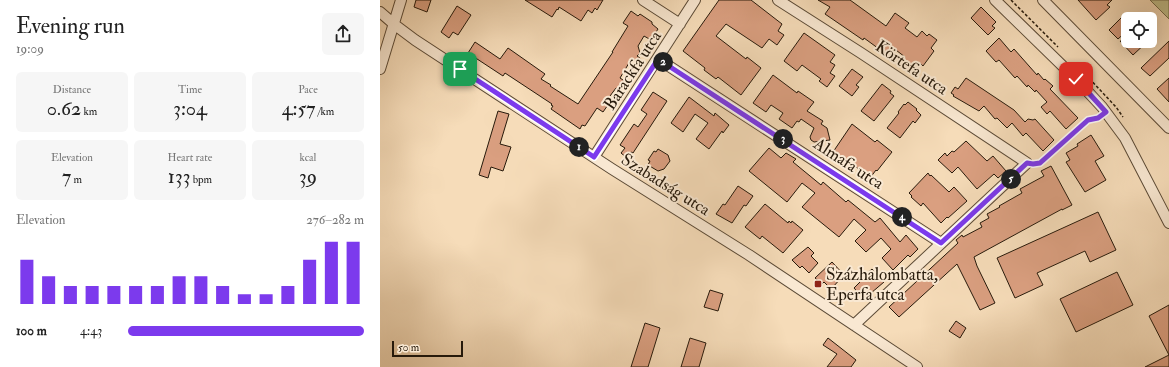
<!DOCTYPE html>
<html lang="en">
<head>
<meta charset="utf-8">
<style>
	body { margin:0; font-family:"IM FELL Double Pica",serif; background:#f6f6f6; color:#222; height:100vh; display:flex; flex-direction:column; font-size:15px; white-space:nowrap }
	* { box-sizing:border-box; margin:0 }
	p { font-size:13px; color:#767676 }
	.icon { flex:none; width:22px; height:22px; fill:none; stroke:currentColor; stroke-width:2; stroke-linecap:round; stroke-linejoin:round }
	.map { position:relative; flex:1; overflow:hidden }
	.drawer { display:flex; flex-direction:column; background:#fff; width:380px }
	.drawer>* { flex:none }
	.tools { position:absolute; left:741px; top:12px; display:grid; gap:8px }
	.tools a { display:grid; place-items:center; width:36px; height:36px; border-radius:6px; background:#fff; box-shadow:0 4px 16px #0002; font-size:20px }
	.scale { position:absolute; left:12px; bottom:10px; width:71px; box-sizing:border-box; padding-left:4px; border:2px solid #271a0b; border-top:0; font-size:11px; line-height:14px; white-space:nowrap; color:#271a0b; -webkit-text-stroke:3px #f9e8d2; paint-order:stroke }
	.pin { position:absolute; display:grid; place-items:center; width:34px; height:34px; color:#fff; margin:-17px; border-radius:8px; box-shadow:0 2px 6px #0006 }
	.km { position:absolute; width:20px; height:20px; margin:-10px; border-radius:50%; background:#222; color:#fff; font-size:11px; line-height:20px; text-align:center }
	.round { display:grid; place-items:center; flex:none; width:42px; height:42px; border-radius:6px; background:#f6f6f6 }
	.head { display:flex; align-items:center; justify-content:space-between; height:68px; padding:0 16px }
	h1 { font-size:22px; font-weight:600; line-height:30px }
	.metrics { display:grid; grid-template-columns:repeat(3,1fr); gap:6px; height:68px; padding:4px 16px }
	.metrics div { display:grid; align-content:center; border-radius:6px; background:#f6f6f6; text-align:center }
	.metrics b { font-size:20px; font-weight:600 }
	.metrics small { font-size:11px; font-weight:400 }
	.metrics p { font-size:11px }
	.chart { height:112px; padding:8px 16px }
	.chart p { display:flex; justify-content:space-between }
	.chart svg { width:100%; height:72px; margin-top:4px; stroke:#7c3aed; stroke-width:6 }
	ul { padding:0 16px; list-style:none; font-size:13px }
	li { display:grid; grid-template-columns:64px 48px 1fr; align-items:center; height:30px }
	li i { height:10px; border-radius:5px; background:#7c3aed }
	main { display:flex; flex:1; min-height:0 }
	.map>svg:first-child { display:block }
	.green { fill:#c0bf8c; stroke:#746c4c }
	.building { fill:#da9f80; stroke:#271a0b }
	.lines { fill:none; stroke-linecap:round; stroke-linejoin:round }
	.minor-casing { stroke:#5b4a36; stroke-width:12 }
	.path { stroke:#271a0b; stroke-width:1.5; stroke-dasharray:3 2; stroke-linecap:butt }
	.minor { stroke:#f9e8d2; stroke-width:10 }
	.route-casing { stroke:#fff; stroke-width:8 }
	.route { stroke:#7c3aed; stroke-width:5 }
	.poi-dot { fill:#8f2418; stroke:#f9e8d2; stroke-width:1.5 }
	.labels { text-anchor:middle; stroke-width:4; stroke-linejoin:round; paint-order:stroke }
	.street-label { font-size:17px; fill:#271a0b; stroke:#f9e8d2 }
	.poi-label { font-size:17px; fill:#271a0b; stroke:#f9e8d2; text-anchor:start }
</style>
</head>
<body>
<main>
<section class="drawer">
<div class="head"><div><h1>Evening run</h1><p>19:09</p></div><a class="round"><svg class="icon" aria-label="share" viewBox="0 0 24 24"><path d="M12 15V3M7 8l5-5 5 5M5 13v7h14v-7"/></svg></a></div>
<div class="metrics">
<div><p>Distance</p><b>0.62<small> km</small></b></div>
<div><p>Time</p><b>3:04</b></div>
<div><p>Pace</p><b>4:57<small> /km</small></b></div>
</div>
<div class="metrics">
<div><p>Elevation</p><b>7<small> m</small></b></div>
<div><p>Heart rate</p><b>133<small> bpm</small></b></div>
<div><p>kcal</p><b>39</b></div>
</div>
<div class="chart"><p><span>Elevation</span>276–282 m</p>
<svg viewBox="0 0 160 44" preserveAspectRatio="none"><path d="M5 44V17M15 44V27M25 44V33M35 44V33M45 44V33M55 44V33M65 44V33M75 44V27M85 44V27M95 44V33M105 44V38M115 44V38M125 44V33M135 44V17M145 44V6M155 44V6"/></svg>
</div>
<ul>
<li><b>100 m</b>4:43<i style="width:100%"></i></li>
</ul>
</section>
<div class="map">
<svg width="789" height="367" viewBox="0 0 789 367">
	<rect width="100%" height="100%" fill="#f6dcb9"/>
	<filter id="stains"><feTurbulence type="fractalNoise" baseFrequency=".005" numOctaves="4"/><feColorMatrix values="0 0 0 0 .2 0 0 0 0 .09 0 0 0 0 .02 0 0 0 .5 -.17"/></filter>
	<radialGradient id="worn" r=".72"><stop offset=".6" stop-color="#630" stop-opacity="0"/><stop offset="1" stop-color="#630" stop-opacity=".3"/></radialGradient>
	<path class="green" d="M 770,0 L 789,0 L 789,19 Z"/>
	<path class="building" d="M 36,0 L 51,0 L 47,12 L 34,7 Z
		M 145,0 L 223,0 L 217,10 L 215,8 L 212,13 L 208,10 L 201,21 L 179,7 L 178,10 L 177,9 L 172,17 Z
		M 339,0 L 371,0 L 402,24 L 398,31 L 404,35 L 397,45 L 389,39 L 382,48 L 346,24 L 336,36 L 366,59 L 367,57 L 381,68 L 361,95 L 338,77 L 336,79 L 324,70 L 325,68 L 303,51 Z
		M 438,0 L 470,0 L 506,26 L 515,13 L 529,23 L 525,28 L 537,37 L 542,31 L 547,36 L 549,34 L 557,40 L 551,48 L 554,51 L 543,66 L 540,63 L 533,72 L 522,61 L 525,57 L 512,47 L 506,54 L 484,38 L 483,40 L 445,14 L 450,7 Z
		M 698,0 L 732,0 L 727,5 L 730,7 L 716,20 Z
		M 77,6 L 91,15 L 78,35 L 73,32 L 69,38 L 61,32 Z
		M 601,7 L 616,22 L 612,26 L 615,28 L 608,35 L 591,18 Z
		M 251,11 L 258,16 L 260,14 L 272,22 L 272,24 L 278,29 L 271,40 L 264,36 L 258,46 L 260,53 L 257,56 L 260,58 L 255,66 L 249,63 L 240,78 L 246,82 L 240,91 L 236,88 L 227,100 L 230,102 L 223,112 L 217,108 L 205,126 L 202,125 L 200,129 L 171,109 L 173,106 L 171,105 L 172,104 L 125,73 L 123,76 L 88,53 L 95,42 L 120,59 L 128,48 L 165,74 L 161,79 L 171,85 L 170,86 L 198,104 L 233,52 L 232,52 L 248,26 L 243,23 Z
		M 742,17 L 748,23 L 748,30 L 738,39 L 729,30 Z
		M 424,33 L 455,55 L 450,62 L 455,65 L 450,73 L 455,76 L 447,87 L 439,81 L 441,79 L 422,65 L 417,71 L 404,61 Z
		M 619,38 L 631,52 L 634,49 L 657,75 L 658,73 L 664,80 L 665,79 L 673,86 L 670,89 L 698,118 L 686,129 L 670,111 L 667,114 L 661,107 L 667,102 L 656,90 L 655,92 L 648,85 L 647,87 L 637,76 L 635,78 L 619,60 L 616,62 L 606,51 Z
		M 740,41 L 768,41 L 753,55 Z
		M 789,41 L 789,58 L 770,76 L 761,68 Z
		M 472,69 L 483,77 L 476,85 L 479,87 L 472,96 L 459,86 Z
		M 393,75 L 417,93 L 418,91 L 434,102 L 427,111 L 443,121 L 441,124 L 447,128 L 450,140 L 434,142 L 431,140 L 430,137 L 434,128 L 421,119 L 419,122 L 417,121 L 412,128 L 399,119 L 403,113 L 391,105 L 386,112 L 373,103 Z
		M 586,78 L 634,110 L 645,122 L 648,119 L 653,120 L 655,119 L 674,140 L 663,151 L 646,133 L 643,136 L 632,123 L 627,128 L 617,118 L 615,119 L 604,106 L 599,111 L 573,96 L 574,95 L 571,93 L 575,87 L 578,89 Z
		M 789,78 L 789,102 L 777,89 Z
		M 502,84 L 511,91 L 510,93 L 514,96 L 494,121 L 481,111 Z
		M 273,92 L 287,101 L 253,153 L 251,152 L 247,158 L 241,153 L 245,148 L 240,145 L 254,124 L 258,127 L 267,114 L 261,110 Z
		M 309,97 L 334,116 L 335,113 L 349,125 L 343,133 L 342,131 L 329,149 L 316,139 L 328,123 L 315,114 L 303,132 L 291,123 Z
		M 528,102 L 537,109 L 536,110 L 541,115 L 535,123 L 533,121 L 520,138 L 507,128 L 519,113 L 518,112 L 524,104 L 525,105 Z
		M 118,111 L 129,114 L 120,144 L 131,147 L 123,171 L 111,167 L 108,178 L 99,175 Z
		M 472,124 L 495,142 L 497,140 L 512,152 L 497,171 L 496,170 L 490,178 L 467,160 L 465,162 L 453,152 Z
		M 711,135 L 724,156 L 715,161 L 726,180 L 705,192 L 686,162 L 690,160 L 686,153 L 698,146 L 697,144 Z
		M 586,141 L 607,161 L 613,156 L 626,171 L 618,178 L 614,174 L 597,189 L 578,167 L 572,173 L 558,160 L 565,153 L 567,156 L 572,151 L 574,152 Z
		M 389,148 L 401,158 L 406,153 L 416,159 L 413,162 L 441,185 L 443,182 L 466,202 L 468,200 L 495,222 L 500,218 L 520,242 L 526,235 L 538,249 L 530,257 L 528,255 L 513,270 L 502,258 L 511,249 L 501,238 L 486,252 L 475,241 L 486,230 L 474,219 L 459,237 L 422,207 L 435,193 L 422,183 L 407,202 L 369,171 Z
		M 278,149 L 288,155 L 290,161 L 284,169 L 278,171 L 268,165 L 270,161 L 268,160 L 274,151 L 276,152 Z
		M 671,166 L 692,205 L 682,210 L 682,209 L 594,257 L 597,266 L 615,303 L 600,310 L 577,264 L 519,317 L 509,307 L 578,243 L 576,240 L 582,235 L 583,237 L 602,227 L 600,223 L 609,218 L 607,214 L 620,207 L 619,206 L 642,193 L 640,189 L 664,176 L 661,171 Z
		M 548,173 L 550,176 L 551,175 L 569,192 L 574,187 L 587,201 L 568,218 L 567,217 L 561,223 L 543,203 L 541,206 L 531,197 L 532,196 L 529,193 Z
		M 358,186 L 373,196 L 366,206 L 364,205 L 352,223 L 336,214 L 343,204 L 345,205 Z
		M 385,204 L 408,223 L 409,221 L 411,223 L 412,221 L 423,230 L 403,253 L 382,236 L 380,239 L 365,227 Z
		M 718,212 L 736,250 L 710,262 L 705,251 L 657,273 L 663,285 L 635,298 L 617,258 Z
		M 428,247 L 434,253 L 431,256 L 438,263 L 429,273 L 422,266 L 420,268 L 412,260 Z
		M 452,262 L 464,275 L 451,289 L 444,282 L 442,284 L 435,278 Z
		M 492,269 L 504,282 L 484,299 L 474,288 L 484,278 L 483,277 Z
		M 737,272 L 753,305 L 696,332 L 680,299 Z
		M 330,290 L 343,294 L 338,311 L 324,307 Z
		M 789,305 L 789,355 L 769,316 Z
		M 576,321 L 586,328 L 580,338 L 569,331 Z
		M 265,323 L 280,328 L 268,367 L 251,367 Z
		M 310,338 L 326,343 L 319,367 L 301,367 Z
		M 448,338 L 476,360 L 471,367 L 447,367 L 457,354 L 443,345 Z
		M 789,355 L 789,367 L 765,367 Z"/>
	<g class="lines">
		<g class="minor-casing">
			<path id="minor" d="M 263,0 L 300,24
				M 398,0 L 481,53 L 647,163 L 474,325
				M 615,0 L 696,79 L 722,107 L 745,138 L 789,223
				M 663,0 L 789,128
				M 0,12 L 15,25 L 35,40 L 232,169 L 369,255 L 537,367
				M 278,59 L 561,243
				M 0,69 L 21,0
				M 214,157 L 315,0"/>
		</g>
		<path class="path" d="M 631,0 L 678,47
			M 706,75 L 736,107 L 743,117
			M 657,163 L 660,163 L 708,120 L 719,118"/>
		<use href="#minor" class="minor"/>
	</g>
	<g class="lines">
		<g class="route-casing">
			<path id="route" d="M 80,69 L 214,157 L 278,59 L 561,243 L 647,163 L 653,164 L 660,163 L 708,120 L 718,118 L 726,112 L 696,79"/>
		</g>
		<use href="#route" class="route"/>
	</g>
	<rect class="poi-dot" x="434" y="280" width="8" height="8" rx="2"/>
	<g class="labels">
		<g class="street-label">
			<text transform="translate(532 67) rotate(34)" y="6">Körtefa utca</text>
			<text transform="translate(252 70) rotate(-57)" y="6">Barackfa utca</text>
			<text transform="translate(469 163) rotate(33)" y="6">Almafa utca</text>
			<text transform="translate(286 184) rotate(32)" y="6">Szabadság utca</text>
		</g>
		<g class="poi-label">
			<text x="446" y="280">Százhalombatta,<tspan x="446" dy="20">Eperfa utca</tspan></text>
		</g>
	</g>
	<rect width="100%" height="100%" filter="url(#stains)"/>
	<rect width="100%" height="100%" fill="url(#worn)"/>
</svg>
<div class="tools">
<a><svg class="icon" aria-label="locate" viewBox="0 0 24 24"><circle cx="12" cy="12" r="6"/><path d="M12 2v4M12 18v4M2 12h4M18 12h4"/></svg></a>
</div>
<div class="scale">50 m</div>
<div class="pin" style="left:80px;top:69px;background:#1e9e55"><svg class="icon" aria-label="arrive" viewBox="0 0 24 24"><path d="M6 21V4h12l-3 4 3 4H6"/></svg></div>
<div class="pin" style="left:696px;top:79px;background:#d93025"><svg class="icon" aria-label="check" viewBox="0 0 24 24"><path d="M5 12l5 5 9-10"/></svg></div>
<b class="km" style="left:199px;top:147px">1</b>
<b class="km" style="left:283px;top:62px">2</b>
<b class="km" style="left:403px;top:139px">3</b>
<b class="km" style="left:522px;top:217px">4</b>
<b class="km" style="left:631px;top:179px">5</b>
</div>
</main>
</body>
</html>
